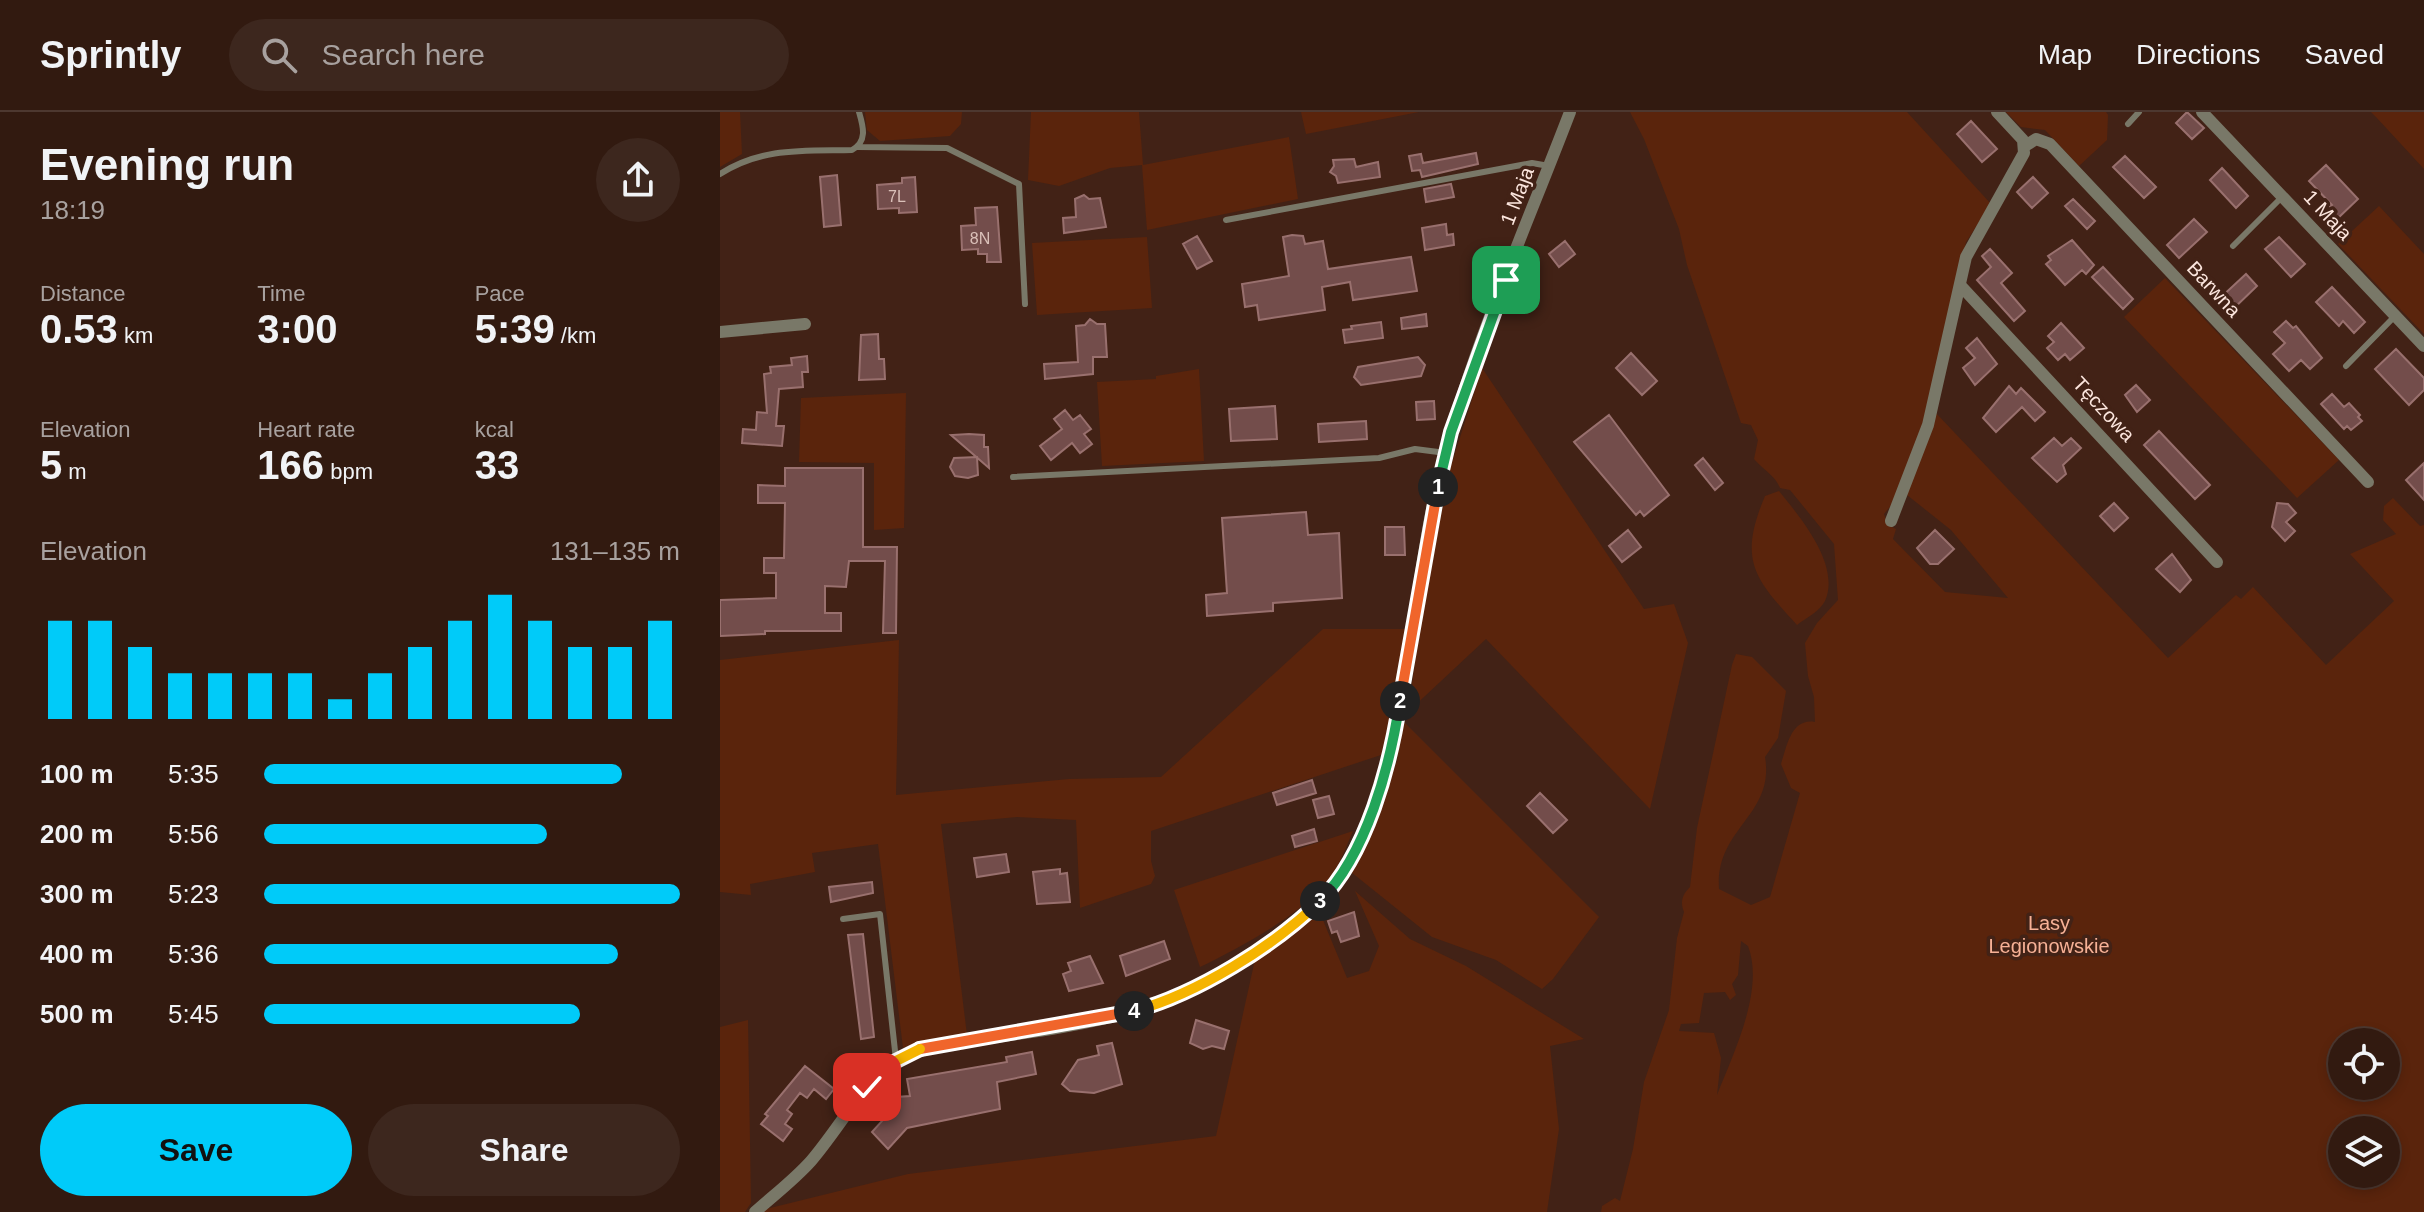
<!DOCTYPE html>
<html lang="en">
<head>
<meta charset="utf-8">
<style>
	body { margin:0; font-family:Helvetica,sans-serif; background:#3d271e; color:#f1f3f6; height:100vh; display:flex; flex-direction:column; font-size:30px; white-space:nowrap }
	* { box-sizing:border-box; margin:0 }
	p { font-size:26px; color:#a8a19f }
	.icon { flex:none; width:44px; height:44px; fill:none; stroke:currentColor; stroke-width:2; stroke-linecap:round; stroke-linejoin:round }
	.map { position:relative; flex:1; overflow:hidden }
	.side { display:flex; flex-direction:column; background:#321a10; width:720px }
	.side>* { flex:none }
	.buttons { position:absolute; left:1608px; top:916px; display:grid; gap:16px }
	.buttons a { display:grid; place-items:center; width:72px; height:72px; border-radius:50%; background:#321a10; box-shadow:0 4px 12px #0003,0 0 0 2px #4d3830; font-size:40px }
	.pin { position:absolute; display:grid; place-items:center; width:68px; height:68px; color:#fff; margin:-34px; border-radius:16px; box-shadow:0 4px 12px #0006 }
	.km { position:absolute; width:40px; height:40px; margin:-20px; border-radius:50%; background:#222; color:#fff; font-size:22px; line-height:40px; text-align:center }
	.round { display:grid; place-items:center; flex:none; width:84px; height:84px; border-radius:42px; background:#3d271e }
	.summary { display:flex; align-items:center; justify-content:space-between; height:136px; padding:0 40px }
	h1 { font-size:44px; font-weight:600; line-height:60px }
	.metrics { display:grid; grid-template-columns:repeat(3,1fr); gap:12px; height:136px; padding:8px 40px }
	.metrics div { display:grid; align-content:center }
	.metrics b { font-size:40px; font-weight:600 }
	.metrics small { font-size:22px; font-weight:400 }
	.metrics p { font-size:22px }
	.chart { height:224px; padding:16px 40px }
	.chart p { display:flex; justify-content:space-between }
	.chart svg { width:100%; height:144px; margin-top:8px; stroke:#00cbf9; stroke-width:6 }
	.cta { display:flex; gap:16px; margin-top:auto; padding:16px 40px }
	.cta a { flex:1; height:92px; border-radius:48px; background:#00cbf9; color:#111; font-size:32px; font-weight:600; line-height:92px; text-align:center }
	.cta a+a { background:#3d271e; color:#f1f3f6 }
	ul { padding:0 40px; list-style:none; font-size:26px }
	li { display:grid; grid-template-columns:128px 96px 1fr; align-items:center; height:60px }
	li i { height:20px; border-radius:10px; background:#00cbf9 }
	header { display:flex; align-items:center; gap:48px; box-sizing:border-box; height:112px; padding:0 40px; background:#321a10; border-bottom:2px solid #4d3830 }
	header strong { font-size:38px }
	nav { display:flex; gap:44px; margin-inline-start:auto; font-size:28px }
	.search { width:560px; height:72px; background:#3d271e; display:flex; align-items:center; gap:20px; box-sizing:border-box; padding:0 28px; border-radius:44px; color:#a8a19f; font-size:30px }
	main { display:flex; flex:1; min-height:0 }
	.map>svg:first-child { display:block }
	.green { fill:#5a240c; fill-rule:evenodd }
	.building { fill:#734d4b; stroke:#99706e; stroke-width:2 }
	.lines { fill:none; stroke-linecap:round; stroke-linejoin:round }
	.service { stroke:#797868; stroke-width:6 }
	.minor { stroke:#797868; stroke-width:12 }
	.split-1-casing { stroke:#fff; stroke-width:16 }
	.split-2-casing { stroke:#fff; stroke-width:16 }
	.split-3-casing { stroke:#fff; stroke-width:16 }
	.split-4-casing { stroke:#fff; stroke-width:16 }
	.split-5-casing { stroke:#fff; stroke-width:16 }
	.split-6-casing { stroke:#fff; stroke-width:16 }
	.split-1 { stroke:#22a559; stroke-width:10 }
	.split-2 { stroke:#f0652b; stroke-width:10 }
	.split-3 { stroke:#22a559; stroke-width:10 }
	.split-4 { stroke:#f5b400; stroke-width:10 }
	.split-5 { stroke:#f0652b; stroke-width:10 }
	.split-6 { stroke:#f5b400; stroke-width:10 }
	.labels { text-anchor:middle; stroke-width:7; stroke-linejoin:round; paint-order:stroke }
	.number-label { font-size:16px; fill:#dac0b9 }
	.street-label { font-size:20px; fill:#fce6de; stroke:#422216 }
	.park-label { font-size:20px; fill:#f7b196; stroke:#422216 }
</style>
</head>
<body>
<header>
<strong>Sprintly</strong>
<div class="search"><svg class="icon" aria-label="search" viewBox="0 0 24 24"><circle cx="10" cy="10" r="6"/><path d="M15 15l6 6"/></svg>Search here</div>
<nav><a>Map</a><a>Directions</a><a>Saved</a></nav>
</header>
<main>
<section class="side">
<div class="summary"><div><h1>Evening run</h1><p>18:19</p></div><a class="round"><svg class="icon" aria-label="share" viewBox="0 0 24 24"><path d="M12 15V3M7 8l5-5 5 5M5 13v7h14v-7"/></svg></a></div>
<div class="metrics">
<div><p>Distance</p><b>0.53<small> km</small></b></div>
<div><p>Time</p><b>3:00</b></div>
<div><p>Pace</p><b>5:39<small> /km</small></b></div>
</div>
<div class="metrics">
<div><p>Elevation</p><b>5<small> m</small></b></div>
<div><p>Heart rate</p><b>166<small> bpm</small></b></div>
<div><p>kcal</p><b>33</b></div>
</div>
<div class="chart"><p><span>Elevation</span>131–135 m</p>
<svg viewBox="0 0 160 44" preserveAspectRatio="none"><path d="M5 44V14M15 44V14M25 44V22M35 44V30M45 44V30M55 44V30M65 44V30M75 44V38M85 44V30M95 44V22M105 44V14M115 44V6M125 44V14M135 44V22M145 44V22M155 44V14"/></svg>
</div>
<ul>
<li><b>100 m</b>5:35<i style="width:86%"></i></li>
<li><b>200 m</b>5:56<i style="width:68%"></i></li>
<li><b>300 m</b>5:23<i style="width:100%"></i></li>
<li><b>400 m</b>5:36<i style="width:85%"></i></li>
<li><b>500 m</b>5:45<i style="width:76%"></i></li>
</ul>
<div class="cta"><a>Save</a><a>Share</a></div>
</section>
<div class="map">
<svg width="1704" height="1100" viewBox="0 0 1704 1100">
	<rect width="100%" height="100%" fill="#422216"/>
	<path class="green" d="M 0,0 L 20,0 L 22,42 L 0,55 Z
		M 145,0 L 242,0 L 241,12 L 230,24 L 160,29 L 147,18 Z
		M 311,0 L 419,0 L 423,53 L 569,25 L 578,87 L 427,118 L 422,53 L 390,56 L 339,74 L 308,68 Z
		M 581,0 L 699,0 L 586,22 Z
		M 910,0 L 1187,0 L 1271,92 L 1246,130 L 1205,312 L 1177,386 L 1164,402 L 1168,413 L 1176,417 L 1173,427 L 1225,480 L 1288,486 L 1231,418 L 1187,383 L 1215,300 L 1448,546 L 1516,483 L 1521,487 L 1533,475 L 1606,553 L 1674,489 L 1630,442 L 1676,422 L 1663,408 L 1664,394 L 1673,386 L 1700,414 L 1704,413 L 1704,1100 L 881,1100 L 882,1094 L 895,1086 L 900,1089 L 913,1037 L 924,970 L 949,898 L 957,826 L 964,800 C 960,790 962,783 970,775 L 977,716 L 1012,553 L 1016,542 L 1032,545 L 1066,579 L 1058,626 L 1045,645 C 1055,704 995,716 999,777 L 1031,793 L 1050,785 L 1080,681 L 1071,676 L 1061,652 C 1067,634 1071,606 1095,610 L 1094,585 L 1088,564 L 1085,531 L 1097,511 L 1118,488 L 1114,432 L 1070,378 L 1060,376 C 1055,363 1043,358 1034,347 L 1038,328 L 1031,313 L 1021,311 L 967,153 L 959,117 L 924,27 ZM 1021,829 L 1028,834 C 1045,878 1013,942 997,983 L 1001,946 L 994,921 L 959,919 L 961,912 L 979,911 L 984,881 L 1005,880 L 1010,888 L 1016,883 L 1012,872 L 1018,863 ZM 1622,930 L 1666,930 L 1666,974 L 1622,974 ZM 1622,1018 L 1666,1018 L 1666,1062 L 1622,1062 Z
		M 1286,0 L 1386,0 L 1388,3 L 1387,28 L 1359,54 L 1325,18 L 1301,15 Z
		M 1651,0 L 1704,0 L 1704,57 L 1656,5 Z
		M 1659,94 L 1704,142 L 1704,222 L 1618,132 Z
		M 427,125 L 432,196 L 317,203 L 312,131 Z
		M 1445,166 L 1619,348 L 1577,386 L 1404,205 Z
		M 762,256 L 924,497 L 954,492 L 968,531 L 930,697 L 766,527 L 689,599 L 699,514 L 730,357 Z
		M 479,257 L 484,349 L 382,354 L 377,270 L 436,267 L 436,264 Z
		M 186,281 L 184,416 L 154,418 L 154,351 L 79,350 L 81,286 Z
		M 1059,379 C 1080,405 1121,453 1105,489 C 1100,499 1086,506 1077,513 C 1034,466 1018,448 1045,384 Z
		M 603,517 L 686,517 L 664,642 L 431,719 L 431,749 L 435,764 L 431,772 L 360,796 L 356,708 L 297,705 L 221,712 L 247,923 L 183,936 L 158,732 L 92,741 L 95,760 L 30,772 L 31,783 L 0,780 L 0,548 L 179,528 L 176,683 L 349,667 L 441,665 Z
		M 682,608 L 879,805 L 833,867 L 822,877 L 776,848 L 712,825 L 631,760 L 677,649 Z
		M 633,719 C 626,735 619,755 608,769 C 581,803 519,836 480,855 L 454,778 Z
		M 635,779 L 690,827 L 746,854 L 864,927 L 830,934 L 839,1017 L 827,1100 L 34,1100 L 188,1062 L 496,1024 L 536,843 L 600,801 L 627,866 L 649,859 L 659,834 Z
		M 28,908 L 31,1091 L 25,1100 L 0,1100 L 0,915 Z"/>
	<path class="building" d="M 1467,0 L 1484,16 L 1472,27 L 1456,11 Z
		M 1251,9 L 1277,37 L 1262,50 L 1237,22 Z
		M 756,41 L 758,52 L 702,65 L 700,58 L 692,59 L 689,44 L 701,42 L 703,51 Z
		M 1405,44 L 1436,75 L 1424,86 L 1393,55 Z
		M 634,47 L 636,55 L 658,50 L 660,65 L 618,71 L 616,64 L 610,60 L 614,54 L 613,48 Z
		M 1606,53 L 1638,87 L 1617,107 L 1607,97 L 1612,93 L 1589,69 Z
		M 1502,56 L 1528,84 L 1516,96 L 1490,68 Z
		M 117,63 L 121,113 L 104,115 L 100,65 Z
		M 195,65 L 197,100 L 179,101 L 179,96 L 158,97 L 157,73 L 182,71 L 182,66 Z
		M 1313,65 L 1328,81 L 1312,96 L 1297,80 Z
		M 731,72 L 734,85 L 706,90 L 704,77 Z
		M 364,83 L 369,87 L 380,86 L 386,115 L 344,121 L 343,106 L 356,105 L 355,87 Z
		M 1353,87 L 1375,109 L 1367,117 L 1345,94 Z
		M 277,95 L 281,150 L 267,150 L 267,142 L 258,142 L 258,137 L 242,138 L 241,114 L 256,113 L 255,96 Z
		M 1474,107 L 1487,120 L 1459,146 L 1447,133 Z
		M 726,112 L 727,123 L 733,122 L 734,133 L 705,138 L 702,116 Z
		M 572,123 L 583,124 L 585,132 L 603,129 L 608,157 L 691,145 L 697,179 L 633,188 L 630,170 L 602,175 L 605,198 L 539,208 L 537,193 L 525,195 L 522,172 L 569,164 L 563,125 Z
		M 477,124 L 492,149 L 477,157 L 463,132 Z
		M 1559,125 L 1585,152 L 1571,165 L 1545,137 Z
		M 1352,128 L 1374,153 L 1366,162 L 1362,158 L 1345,173 L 1326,152 L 1331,148 L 1328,144 Z
		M 845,129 L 855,142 L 839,155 L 829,142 Z
		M 1270,137 L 1292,161 L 1281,171 L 1305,199 L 1294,209 L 1257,168 L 1271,155 L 1262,144 Z
		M 1383,155 L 1413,187 L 1403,197 L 1372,165 Z
		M 1526,162 L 1537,174 L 1510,200 L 1499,187 Z
		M 1612,175 L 1645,210 L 1634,221 L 1623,209 L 1619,214 L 1596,190 Z
		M 706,202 L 707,214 L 682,217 L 681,206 Z
		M 370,207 L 377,212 L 385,212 L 387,245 L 373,245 L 373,262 L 325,267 L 324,252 L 358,250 L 356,214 L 365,213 Z
		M 1566,209 L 1573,216 L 1576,214 L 1602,246 L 1590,257 L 1581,248 L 1569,259 L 1553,242 L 1565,231 L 1554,220 Z
		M 661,210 L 663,226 L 625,231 L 623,218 L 632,217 L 631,214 Z
		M 1341,211 L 1364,236 L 1350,248 L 1345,242 L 1338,248 L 1327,236 L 1334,230 L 1328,224 Z
		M 158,222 L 159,247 L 164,247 L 165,267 L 139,268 L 141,223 Z
		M 1257,226 L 1277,252 L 1255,273 L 1243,256 L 1255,246 L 1246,236 Z
		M 1676,237 L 1704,266 L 1704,278 L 1689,293 L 1655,257 Z
		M 911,241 L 937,269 L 922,283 L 896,256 Z
		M 87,244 L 88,260 L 82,260 L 83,275 L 59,277 L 56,314 L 64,314 L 62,334 L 22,331 L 23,317 L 36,318 L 37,300 L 47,301 L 44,262 L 51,261 L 50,255 L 72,253 L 71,246 Z
		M 698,245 L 705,253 L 701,264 L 641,273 L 634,265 L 638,255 Z
		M 1416,273 L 1430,288 L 1417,300 L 1405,283 Z
		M 1289,274 L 1296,282 L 1301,276 L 1325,300 L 1315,309 L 1302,295 L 1276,320 L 1263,306 Z
		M 1612,282 L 1624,295 L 1629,291 L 1640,303 L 1638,305 L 1642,309 L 1631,318 L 1627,314 L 1624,317 L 1601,292 Z
		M 714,289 L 715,307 L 697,308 L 696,290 Z
		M 555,294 L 557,327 L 511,329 L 509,297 Z
		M 345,298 L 353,308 L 360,303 L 371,317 L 364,322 L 372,332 L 360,341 L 352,331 L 331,348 L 320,334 L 342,317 L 334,307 Z
		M 889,303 L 949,383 L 924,404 L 920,399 L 916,403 L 854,330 Z
		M 646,309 L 647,327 L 599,330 L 598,312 Z
		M 1439,319 L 1490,373 L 1475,387 L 1424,333 Z
		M 249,322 L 264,323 L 264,335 L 268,335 L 269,356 L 231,323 Z
		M 1334,326 L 1342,334 L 1351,326 L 1361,336 L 1343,353 L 1346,362 L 1337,370 L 1312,346 Z
		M 257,345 L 258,363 L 248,366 L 235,364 L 230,355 L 234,346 Z
		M 983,346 L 1003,371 L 995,378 L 975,353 Z
		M 1704,351 L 1704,388 L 1686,368 Z
		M 65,356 L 143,356 L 143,435 L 177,435 L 176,521 L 163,521 L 165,449 L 129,449 L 126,475 L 105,474 L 105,501 L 121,501 L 121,519 L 45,519 L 45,522 L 0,524 L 0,488 L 56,486 L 56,461 L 44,461 L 44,446 L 64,446 L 65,391 L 38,391 L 38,373 L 65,374 Z
		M 1394,391 L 1408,406 L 1394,419 L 1380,404 Z
		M 1557,391 L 1568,392 L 1576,401 L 1566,410 L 1575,419 L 1565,429 L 1552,415 Z
		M 586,400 L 588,423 L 619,421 L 622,486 L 553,491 L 553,499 L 487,504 L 486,483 L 507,481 L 502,406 Z
		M 665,415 L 684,415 L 685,443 L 665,443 Z
		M 908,418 L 921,435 L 902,450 L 889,434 Z
		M 1215,418 L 1234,437 L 1218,452 L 1210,452 L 1197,436 Z
		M 1452,442 L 1471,468 L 1460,480 L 1436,457 Z
		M 592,668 L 596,681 L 557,693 L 553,681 Z
		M 820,681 L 847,708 L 833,721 L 807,694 Z
		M 609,684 L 614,702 L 598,706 L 593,688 Z
		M 594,717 L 597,729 L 575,735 L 572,724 Z
		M 286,742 L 289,760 L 257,765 L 254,746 Z
		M 340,757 L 340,762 L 347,761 L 350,790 L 317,792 L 313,760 Z
		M 152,770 L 153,781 L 111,790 L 109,775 Z
		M 634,800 L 639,824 L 621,830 L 617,819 L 612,821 L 608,809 Z
		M 143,822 L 154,925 L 141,927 L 128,823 Z
		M 444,829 L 450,847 L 406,864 L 400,844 Z
		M 370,844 L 383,871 L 349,879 L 343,862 L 351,859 L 348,851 Z
		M 476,908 L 509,919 L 504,937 L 492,934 L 483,937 L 470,931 Z
		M 392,931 L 402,972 L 374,981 L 350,979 L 342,972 L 358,948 L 379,943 L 377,934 Z
		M 312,940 L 316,962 L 277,970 L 280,997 L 187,1016 L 168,1037 L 152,1020 L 163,1008 L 161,986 L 190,984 L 187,967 L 287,950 L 286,945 Z
		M 85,954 L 114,977 L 106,987 L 94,977 L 87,986 L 80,981 L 67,998 L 72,1002 L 65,1012 L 72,1017 L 63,1029 L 41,1012 L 48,1004 L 45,1002 Z"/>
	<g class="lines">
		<path class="service" d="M 1408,12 L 1419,0
			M 138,35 L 227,36 L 299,72 L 305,192
			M 0,62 C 42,35 84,39 132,38 C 148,29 143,14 139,0
			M 506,108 L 812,51 L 829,54
			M 1513,134 L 1564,83
			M 1626,254 L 1676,203
			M 293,365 L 659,346 L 695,337 L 726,341
			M 123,807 L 160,802 L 176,948"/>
		<path class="minor" d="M 1482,0 L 1704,234
			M 1305,34 L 1316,27 L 1330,32 L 1648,370
			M 1240,173 L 1497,450
			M 0,220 L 85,212
			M 1171,409 L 1208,313 L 1246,145 L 1304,41 L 1303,28 L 1277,0
			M 35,1100 C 54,1083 74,1068 91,1049 C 127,1007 149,955 204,935 C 276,924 353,918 423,896 C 479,878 578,820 614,774 C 641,739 658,688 669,646 C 690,567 695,483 711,402 C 739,264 800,131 850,0"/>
	</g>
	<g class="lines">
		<g class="split-1-casing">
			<path id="split-1" d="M 718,375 L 731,320 L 786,168"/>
		</g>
		<g class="split-2-casing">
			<path id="split-2" d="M 680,589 L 718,375"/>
		</g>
		<g class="split-3-casing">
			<path id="split-3" d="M 600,789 C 647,742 670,654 680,589"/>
		</g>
		<g class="split-4-casing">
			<path id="split-4" d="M 414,899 C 477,882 554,834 600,789"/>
		</g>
		<g class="split-5-casing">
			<path id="split-5" d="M 200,937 L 414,899"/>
		</g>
		<g class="split-6-casing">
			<path id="split-6" d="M 147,975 L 170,952 L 200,937"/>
		</g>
		<use href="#split-1" class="split-1"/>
		<use href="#split-2" class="split-2"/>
		<use href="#split-3" class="split-3"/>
		<use href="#split-4" class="split-4"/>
		<use href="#split-5" class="split-5"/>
		<use href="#split-6" class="split-6"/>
	</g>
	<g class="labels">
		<g class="number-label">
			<text x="177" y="90">7L</text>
			<text x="260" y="132">8N</text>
		</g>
		<g class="street-label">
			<text transform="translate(797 84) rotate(-69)" y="7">1 Maja</text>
			<text transform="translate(1608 103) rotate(47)" y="7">1 Maja</text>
			<text transform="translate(1494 177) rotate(47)" y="7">Barwna</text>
			<text transform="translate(1384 297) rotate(47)" y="7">Tęczowa</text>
		</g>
		<g class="park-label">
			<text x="1329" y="818">Lasy<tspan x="1329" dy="23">Legionowskie</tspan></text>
		</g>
	</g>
</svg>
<div class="buttons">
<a><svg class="icon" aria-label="locate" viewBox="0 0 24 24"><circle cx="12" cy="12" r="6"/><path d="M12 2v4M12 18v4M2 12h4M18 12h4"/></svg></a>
<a><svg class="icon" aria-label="layers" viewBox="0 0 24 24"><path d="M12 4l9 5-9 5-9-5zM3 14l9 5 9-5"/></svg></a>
</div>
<div class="pin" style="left:786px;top:168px;background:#1e9e55"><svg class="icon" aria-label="arrive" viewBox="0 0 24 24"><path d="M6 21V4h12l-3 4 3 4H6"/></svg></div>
<div class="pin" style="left:147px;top:975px;background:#d93025"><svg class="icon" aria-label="check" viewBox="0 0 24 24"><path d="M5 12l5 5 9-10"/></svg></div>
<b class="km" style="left:718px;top:375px">1</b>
<b class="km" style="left:680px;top:589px">2</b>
<b class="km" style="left:600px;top:789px">3</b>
<b class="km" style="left:414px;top:899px">4</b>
</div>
</main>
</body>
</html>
